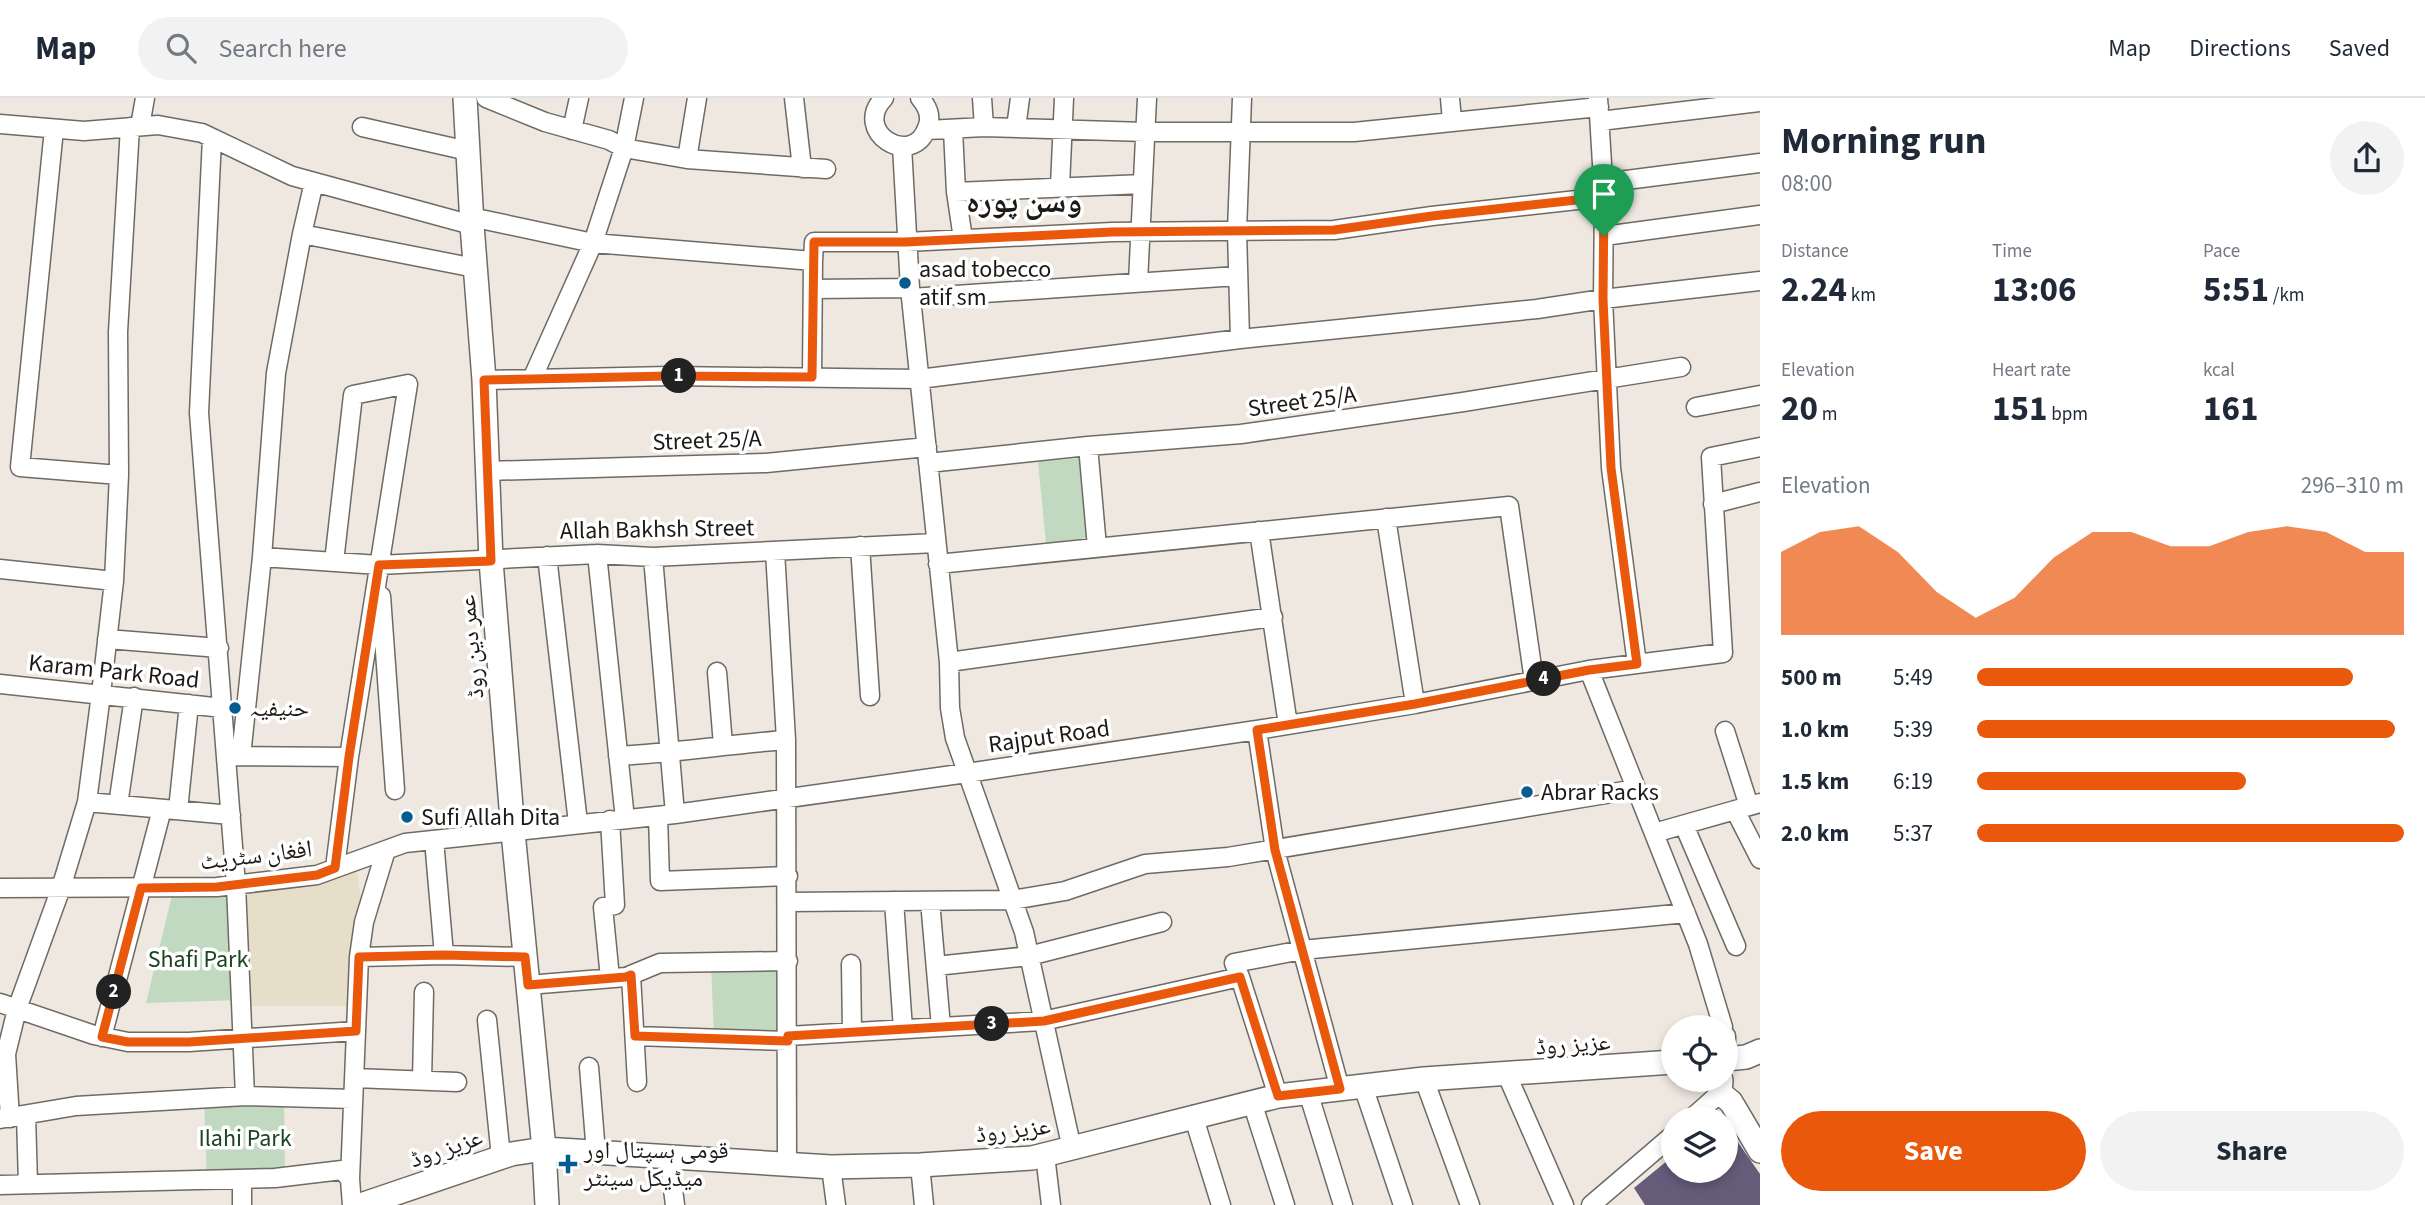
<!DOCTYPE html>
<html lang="en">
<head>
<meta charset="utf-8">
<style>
	body { margin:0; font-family:"Source Sans 3","Noto Naskh Arabic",sans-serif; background:#f2f2f3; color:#1f2937; height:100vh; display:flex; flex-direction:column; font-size:26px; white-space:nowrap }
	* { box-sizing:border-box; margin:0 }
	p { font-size:23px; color:#747a83 }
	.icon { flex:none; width:38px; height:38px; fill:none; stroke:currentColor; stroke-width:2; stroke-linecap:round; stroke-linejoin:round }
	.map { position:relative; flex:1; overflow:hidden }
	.panel { display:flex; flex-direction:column; background:#fff; width:665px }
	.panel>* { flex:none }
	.buttons { position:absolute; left:1661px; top:917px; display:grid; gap:14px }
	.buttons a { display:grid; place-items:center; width:77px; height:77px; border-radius:50%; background:#fff; box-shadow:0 4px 10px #0003; font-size:35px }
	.pin { position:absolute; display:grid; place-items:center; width:60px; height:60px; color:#fff; margin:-72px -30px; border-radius:50% 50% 50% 0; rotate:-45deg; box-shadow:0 0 7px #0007 }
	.pin .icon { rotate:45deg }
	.km { position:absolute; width:35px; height:35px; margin:-18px; border-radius:50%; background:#222; color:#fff; font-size:19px; line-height:35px; text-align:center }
	.round { display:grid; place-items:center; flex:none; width:74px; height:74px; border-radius:37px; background:#f2f2f3 }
	.headline { display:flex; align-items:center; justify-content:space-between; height:119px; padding:0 21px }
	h1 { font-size:38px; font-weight:700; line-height:52px }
	.metrics { display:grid; grid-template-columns:repeat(3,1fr); gap:10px; height:119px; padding:7px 21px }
	.metrics div { display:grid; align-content:center }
	.metrics b { font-size:35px; font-weight:700 }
	.metrics small { font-size:19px; font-weight:400 }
	.metrics p { font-size:19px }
	.chart { height:196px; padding:14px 21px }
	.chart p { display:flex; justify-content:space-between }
	.chart svg { width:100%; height:126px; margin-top:7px; fill:#ea580c; opacity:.7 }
	.primary-button { display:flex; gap:14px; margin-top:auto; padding:14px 21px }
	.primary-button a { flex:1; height:80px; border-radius:42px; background:#ea580c; color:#fff; font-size:28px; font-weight:700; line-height:80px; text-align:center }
	.primary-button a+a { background:#f2f2f3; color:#1f2937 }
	ul { padding:0 21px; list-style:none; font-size:23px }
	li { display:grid; grid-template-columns:112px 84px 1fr; align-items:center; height:52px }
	li i { height:18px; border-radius:9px; background:#ea580c }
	header { display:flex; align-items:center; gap:42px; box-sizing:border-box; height:98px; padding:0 35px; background:#fff; border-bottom:2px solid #e0e1e3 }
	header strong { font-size:33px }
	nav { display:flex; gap:38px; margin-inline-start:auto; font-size:24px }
	.search { width:490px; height:63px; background:#f2f2f3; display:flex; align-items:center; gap:18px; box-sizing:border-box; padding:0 24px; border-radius:38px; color:#747a83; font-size:26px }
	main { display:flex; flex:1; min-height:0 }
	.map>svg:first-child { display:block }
	.education { fill:#e7dec9 }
	.green { fill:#c0d9c0 }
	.building { fill:#655c7a }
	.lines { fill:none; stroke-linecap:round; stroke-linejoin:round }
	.minor-casing { stroke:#6f6a63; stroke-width:21 }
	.major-casing { stroke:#6f6a63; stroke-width:26 }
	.minor { stroke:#fff; stroke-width:18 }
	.major { stroke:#fff; stroke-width:23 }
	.route-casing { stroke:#fff; stroke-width:14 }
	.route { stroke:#ea580c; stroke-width:9 }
	.poi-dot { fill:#065c8e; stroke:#fff; stroke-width:2.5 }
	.labels { text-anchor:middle; stroke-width:7; stroke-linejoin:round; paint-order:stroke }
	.poi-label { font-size:24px; fill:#1c1a17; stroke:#fff; text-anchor:start }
	.street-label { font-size:24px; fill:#1c1a17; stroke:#fff }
	.park-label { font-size:24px; fill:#1c441f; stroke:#fff }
	.district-label { font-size:32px; font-weight:bold; fill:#1c1a17; stroke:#fff }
</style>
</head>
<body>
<header>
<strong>Map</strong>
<div class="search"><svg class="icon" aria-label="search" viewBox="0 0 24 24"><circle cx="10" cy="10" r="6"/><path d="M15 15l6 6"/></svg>Search here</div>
<nav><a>Map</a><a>Directions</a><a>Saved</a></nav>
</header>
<main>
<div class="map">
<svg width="1760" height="1107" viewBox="0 0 1760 1107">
	<rect width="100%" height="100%" fill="#eee8e0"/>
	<path class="education" d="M 356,762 L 364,824 L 357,908 L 241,908 L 236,787 Z"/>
	<path class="green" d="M 1082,360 L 1090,440 L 1046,445 L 1038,364 Z
		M 236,787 L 241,902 L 146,905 L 174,789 Z
		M 788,863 L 788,943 L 714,940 L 711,864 Z
		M 284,999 L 285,1079 L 207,1082 L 204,1002 Z"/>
	<path class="building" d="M 1726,1027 L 1760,1076 L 1760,1107 L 1645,1107 L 1634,1090 L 1673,1058 L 1673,1073 L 1726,1073 Z"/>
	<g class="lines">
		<g class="minor-casing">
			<path id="minor" d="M 486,0 L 545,24 L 609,42 L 624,50 L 687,61 L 826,71
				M 794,0 L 802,70
				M 884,0 C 851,34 912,71 927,30 C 932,19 928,9 920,0
				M 982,0 L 984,29
				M 1450,0 L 1452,23
				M 1600,23 L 1760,4
				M 0,26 L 84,33 L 158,27 L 202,35 L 292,78 L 472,127
				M 140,28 L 145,0
				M 362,29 L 468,53
				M 1016,30 L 1020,0
				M 54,31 L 20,369 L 119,377
				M 572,32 L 579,0
				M 927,32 L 984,29 L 1145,34 L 1354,34 L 1599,9
				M 953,32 L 956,94 L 963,141
				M 212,40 L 199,315 L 236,787 L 245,998
				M 902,48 L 910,190 L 949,564 L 950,610 L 955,640 L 1024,834 L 1072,1051
				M 687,61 L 697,0
				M 1603,85 L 1760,65
				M 1060,88 L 1064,0
				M 956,94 L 1143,86
				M 471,119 L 593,145 L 813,163 L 814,144 L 906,144 L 1112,134 L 1334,132 L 1432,118 L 1604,99
				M 302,136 L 475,170
				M 1604,138 L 1760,117
				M 1138,184 L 1147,0
				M 813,191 L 910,190
				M 911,200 L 1237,178
				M 1240,241 L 1237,133 L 1242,0
				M 812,279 L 813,163
				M 532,281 L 593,145 L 624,50 L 634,0
				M 484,282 L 669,278 L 919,281 L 1240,241 L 1537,211 L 1603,201 L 1604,99 L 1598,0
				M 1696,309 L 1760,297
				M 1088,348 L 1097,449
				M 928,365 L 1088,348 L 1241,336 L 1463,304 L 1681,269
				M 487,373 L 766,365 L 927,349
				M 1713,406 L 1760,394
				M 1386,420 L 1415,606
				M 1259,433 L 1288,627
				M 860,448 L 870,598
				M 775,453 L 786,642 L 787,1067
				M 597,456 L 625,721
				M 547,458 L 578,725
				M 262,459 L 379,467 L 597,456 L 653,459 L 936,445
				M 653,459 L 675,716
				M 334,464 L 353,297 L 408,286 L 349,659 L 335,770
				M 938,466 L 1509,408 L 1534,583
				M 0,471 L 114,483
				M 381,498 L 395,692
				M 107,541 L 219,550
				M 949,564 L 1273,519
				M 1637,566 L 1611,370 L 1603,201 L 1760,183
				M 1589,572 L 1698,846 L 1723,929
				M 717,574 L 723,647
				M 0,586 L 223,610
				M 1257,632 L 1275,752 L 1340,991
				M 1725,633 L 1749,708
				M 230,658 L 349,659
				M 241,658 L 262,459 L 276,275 L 302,136 L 314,84
				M 618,658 C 675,655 730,646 786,642
				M 87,704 L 231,717
				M 118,707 L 134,599
				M 178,712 L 189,606
				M 1735,712 L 1760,761
				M 658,718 L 660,783 L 788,778
				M 1684,727 L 1736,848
				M 1654,735 L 1760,705
				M 434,742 L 444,857
				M 0,790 L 217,789 L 317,777 L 405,745 L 675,716 L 967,675 L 1257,632 L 1415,606 L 1589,572 L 1723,555 L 1711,359 L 1760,349
				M 894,803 L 903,931
				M 930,803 L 941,929
				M 788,804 L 1013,802 L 1065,793 L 1145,766 L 1228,759 L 1636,691
				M 359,859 L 444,857 L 525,859
				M 851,866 L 852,934
				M 936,868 L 1029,858 L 1162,824
				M 631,877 L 637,984
				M 1240,879 L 1278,998
				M 610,880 L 603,809 L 615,807 L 610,722
				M 528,887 L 626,879 L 660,865 L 788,863
				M 0,905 L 94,937 L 128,944 L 189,944 L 356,933
				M 487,922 L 501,1059
				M 635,938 L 788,943
				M 788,938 L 1043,923 L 1240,879 L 1234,865 L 1302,852 L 1686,815
				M 1726,938 L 1726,952
				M 102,939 L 162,711
				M 589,969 L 596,1055
				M 1507,977 L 1564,1107
				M 354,980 L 457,984
				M 1424,981 L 1470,1107
				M 422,983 L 424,894
				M 1363,988 L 1403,1107
				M 1308,994 L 1343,1107
				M 1252,1004 L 1285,1107
				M 26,1017 L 28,1086
				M 1193,1017 L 1221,1107
				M 10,1020 L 6,956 L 17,911 L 61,790 L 87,704 L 101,596 L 114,483 L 119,377 L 118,234 L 130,29
				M 1692,1020 L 1720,995
				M 0,1021 L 76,1008 L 245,998 L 353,1001
				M 1045,1057 L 1051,1107
				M 669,1059 L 675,1107
				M 920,1067 L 924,1107
				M 831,1069 L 836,1107
				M 242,1081 L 242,1107
				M 0,1087 L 275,1080 L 342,1072 L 350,1081
				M 352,1107 L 350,1081 L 359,859 L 364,824 L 386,752
				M 1591,1107 L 1673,1037"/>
		</g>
		<g class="major-casing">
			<path id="major" d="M 465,0 L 472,127 L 484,282 L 491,463 L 513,734 L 544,1051 L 547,1107
				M 1726,961 L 1746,959 L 1760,953
				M 1721,982 L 1720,995 L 1731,1004 L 1760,1053
				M 361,1107 L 511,1056 L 544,1051 L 831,1069 L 920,1067 L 1032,1060 L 1278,998 L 1424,981 L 1673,964"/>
		</g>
		<use href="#minor" class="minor"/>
		<use href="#major" class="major"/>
	</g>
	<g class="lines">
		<g class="route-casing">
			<path id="route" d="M 1604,99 L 1603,201 L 1611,370 L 1637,566 L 1589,572 L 1415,606 L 1257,632 L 1275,752 L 1340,991 L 1278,998 L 1240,879 L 1044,923 L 788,938 L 788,943 L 635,938 L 631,877 L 626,879 L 528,887 L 525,859 L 444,857 L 359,859 L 356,933 L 189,944 L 128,944 L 102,939 L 141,790 L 217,789 L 317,777 L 335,770 L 349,659 L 379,467 L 491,463 L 484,282 L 669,278 L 812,279 L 814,144 L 906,144 L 1112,134 L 1334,132 L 1432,118 Z"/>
		</g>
		<use href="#route" class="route"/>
	</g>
	<g class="poi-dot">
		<circle cx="905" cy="185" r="7"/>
		<circle cx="235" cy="610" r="7"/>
		<circle cx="1527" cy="694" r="7"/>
		<circle cx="407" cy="719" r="7"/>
		<path d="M564.5 1055.5h7v7h7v7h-7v7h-7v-7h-7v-7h7z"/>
	</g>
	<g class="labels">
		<g class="poi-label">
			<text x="919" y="179">asad tobecco<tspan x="919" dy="28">atif sm</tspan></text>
			<text x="249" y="618">حنیفیہ</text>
			<text x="1541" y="702">Abrar Racks</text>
			<text x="421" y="727">Sufi Allah Dita</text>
			<text x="584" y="1060">قومی ہسپتال اور<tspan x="584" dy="28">میڈیکل سینٹر</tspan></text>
		</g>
		<g class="street-label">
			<text transform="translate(1302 303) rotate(-8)" y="8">Street 25/A</text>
			<text transform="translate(707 342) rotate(-2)" y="8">Street 25/A</text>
			<text transform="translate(657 431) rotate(-1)" y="8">Allah Bakhsh Street</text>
			<text transform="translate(471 549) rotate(-95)" y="8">عمر دین روڈ</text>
			<text transform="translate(114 573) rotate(6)" y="8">Karam Park Road</text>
			<text transform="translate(1049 638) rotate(-8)" y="8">Rajput Road</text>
			<text transform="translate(256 757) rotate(-7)" y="8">افغان سٹریٹ</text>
			<text transform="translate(1573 946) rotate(-4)" y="8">عزیز روڈ</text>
			<text transform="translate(1013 1032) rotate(-7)" y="8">عزیز روڈ</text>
			<text transform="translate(446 1050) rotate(-19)" y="8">عزیز روڈ</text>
		</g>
		<g class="park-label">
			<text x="198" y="869">Shafi Park</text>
			<text x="245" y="1048">Ilahi Park</text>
		</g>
		<g class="district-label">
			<text x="1024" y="114">وسن پورہ</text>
		</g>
	</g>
</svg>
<div class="buttons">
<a><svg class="icon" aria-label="locate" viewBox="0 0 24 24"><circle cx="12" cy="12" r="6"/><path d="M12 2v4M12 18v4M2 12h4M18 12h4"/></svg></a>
<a><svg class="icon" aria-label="layers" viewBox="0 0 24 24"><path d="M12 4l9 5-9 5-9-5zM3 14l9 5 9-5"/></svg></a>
</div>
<div class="pin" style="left:1604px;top:138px;background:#1e9e55"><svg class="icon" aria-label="arrive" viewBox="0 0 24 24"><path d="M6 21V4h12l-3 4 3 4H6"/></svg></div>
<b class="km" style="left:679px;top:278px">1</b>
<b class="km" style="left:114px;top:894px">2</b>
<b class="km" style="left:992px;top:926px">3</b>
<b class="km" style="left:1544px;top:581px">4</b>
</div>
<section class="panel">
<div class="headline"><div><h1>Morning run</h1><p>08:00</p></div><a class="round"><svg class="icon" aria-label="share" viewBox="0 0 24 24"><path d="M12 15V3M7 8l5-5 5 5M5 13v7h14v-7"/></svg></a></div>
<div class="metrics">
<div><p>Distance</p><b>2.24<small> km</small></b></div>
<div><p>Time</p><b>13:06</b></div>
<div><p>Pace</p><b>5:51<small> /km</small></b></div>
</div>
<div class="metrics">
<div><p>Elevation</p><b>20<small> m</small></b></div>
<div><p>Heart rate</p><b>151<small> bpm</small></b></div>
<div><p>kcal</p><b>161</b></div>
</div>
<div class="chart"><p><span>Elevation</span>296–310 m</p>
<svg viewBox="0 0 160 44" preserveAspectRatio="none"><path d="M0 44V15L10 8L20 6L30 15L40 29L50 38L60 31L70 17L80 8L90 8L100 13L110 13L120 8L130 6L140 8L150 15L160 15V44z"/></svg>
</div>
<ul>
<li><b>500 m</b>5:49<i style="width:88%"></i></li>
<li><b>1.0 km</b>5:39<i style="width:98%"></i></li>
<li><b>1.5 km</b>6:19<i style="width:63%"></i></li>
<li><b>2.0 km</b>5:37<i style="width:100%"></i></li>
</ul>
<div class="primary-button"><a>Save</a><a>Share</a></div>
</section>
</main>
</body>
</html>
